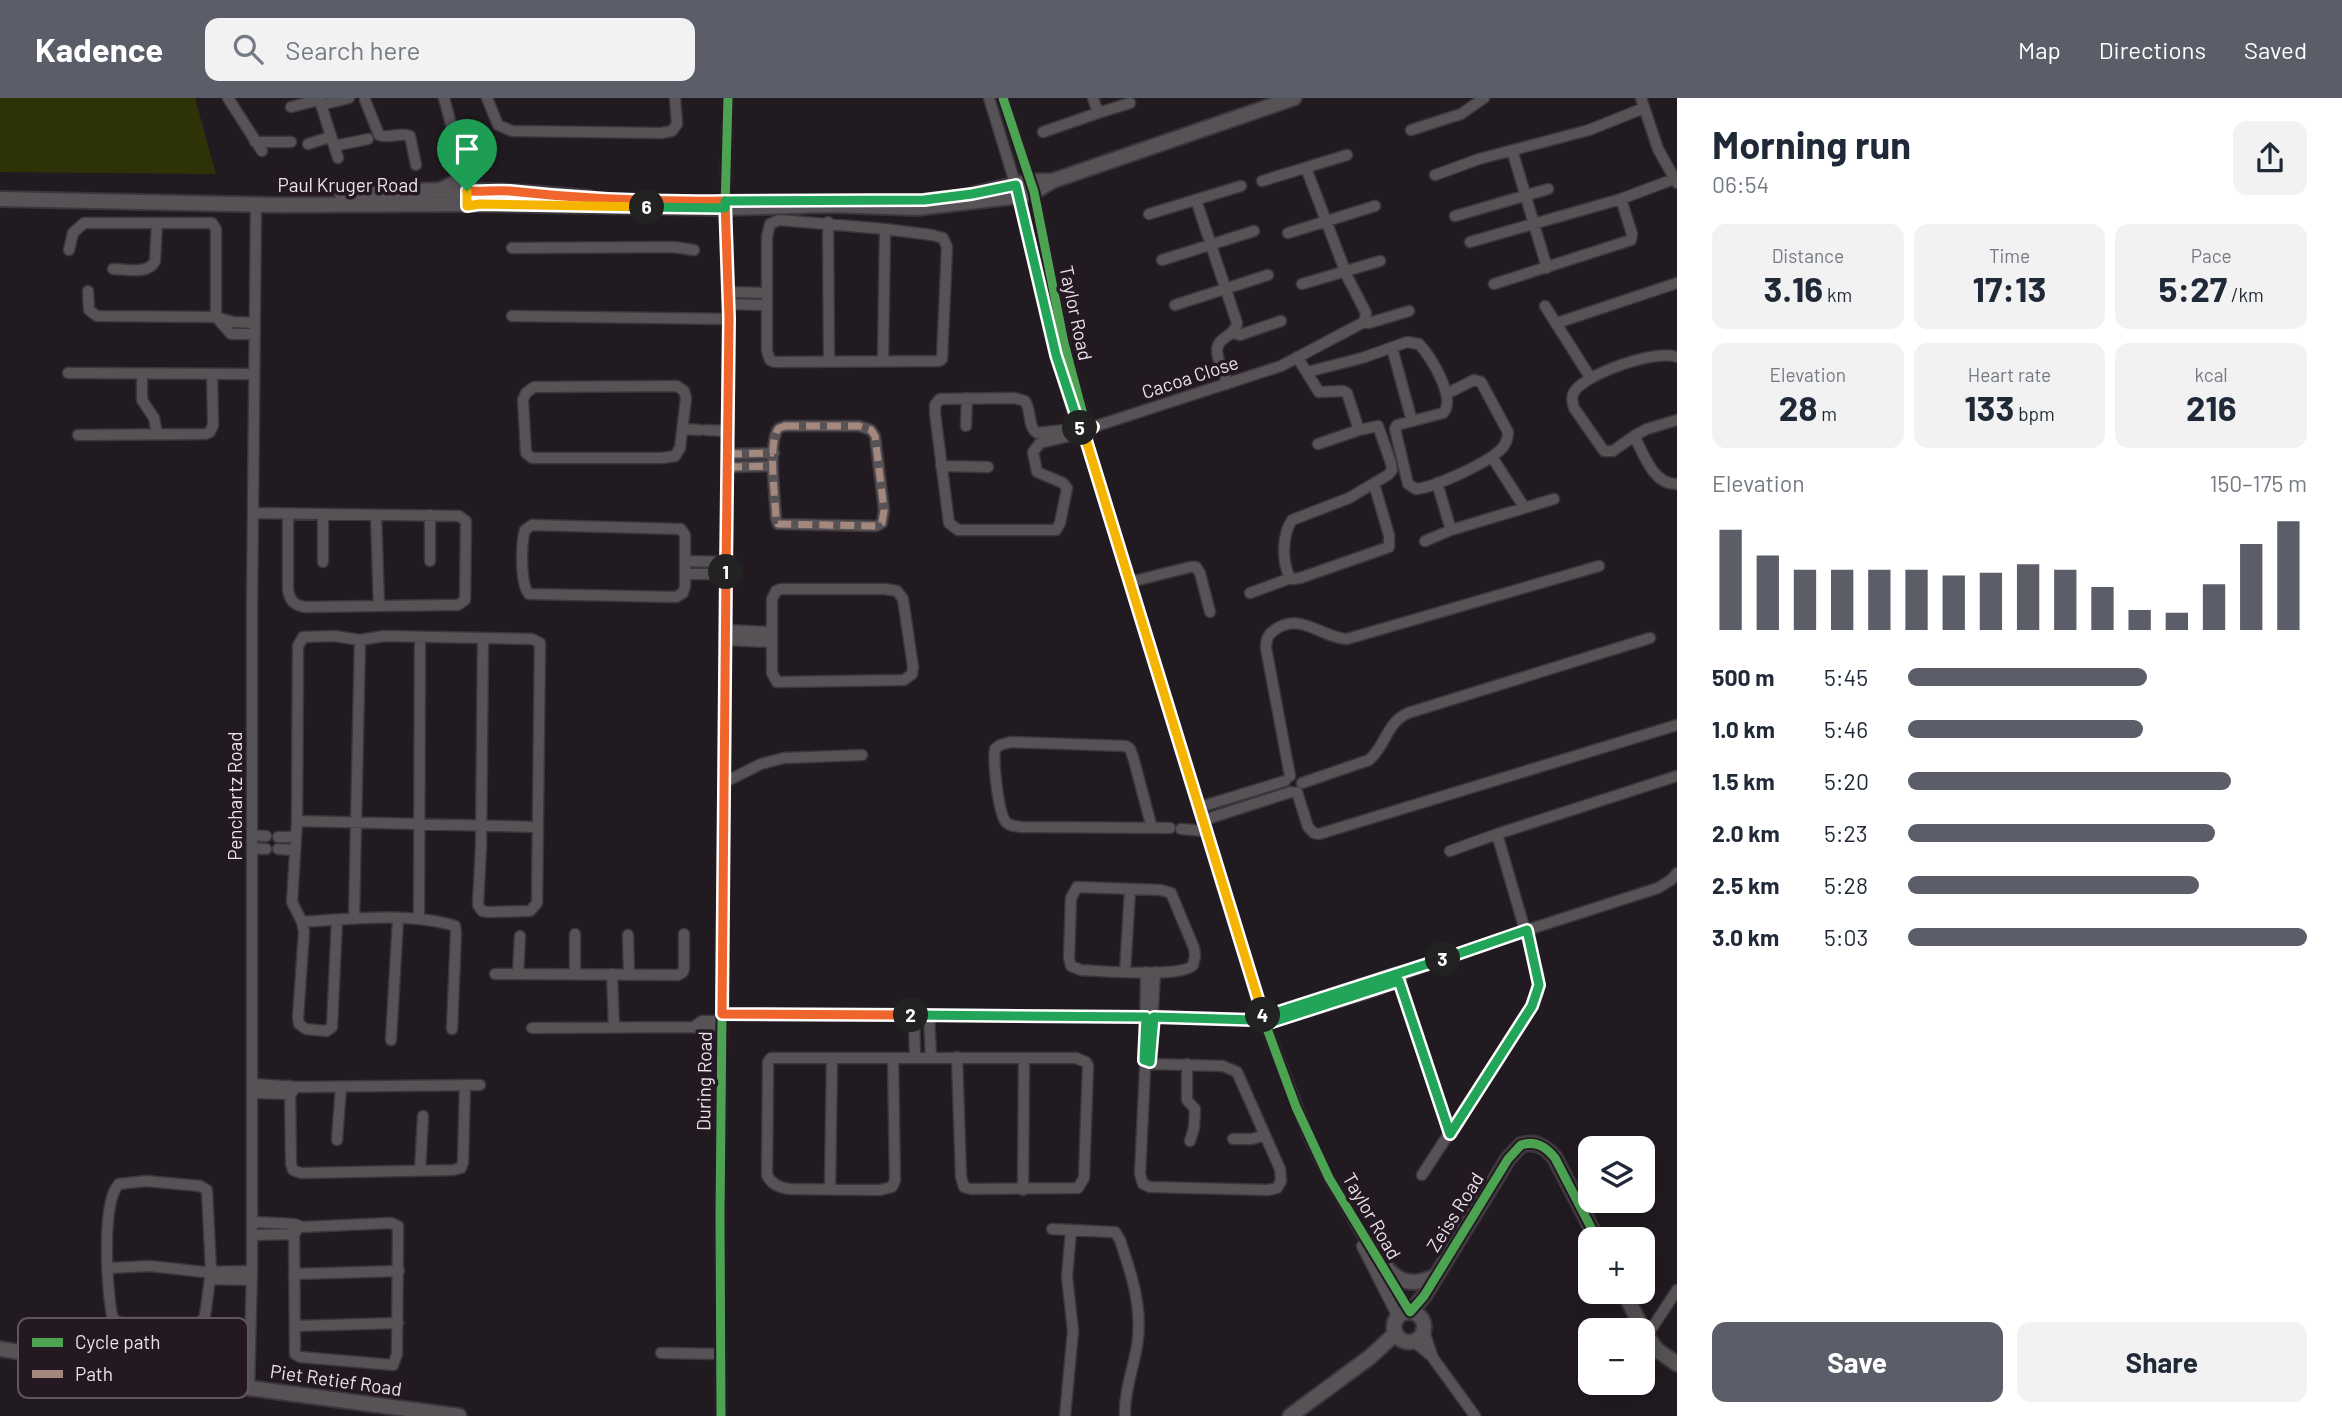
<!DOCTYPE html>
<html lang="en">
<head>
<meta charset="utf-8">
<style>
	body { margin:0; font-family:Barlow,sans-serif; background:#f2f2f3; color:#1f2937; height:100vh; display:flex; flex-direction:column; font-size:26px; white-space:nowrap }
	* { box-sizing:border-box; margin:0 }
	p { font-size:23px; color:#747a83 }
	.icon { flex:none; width:38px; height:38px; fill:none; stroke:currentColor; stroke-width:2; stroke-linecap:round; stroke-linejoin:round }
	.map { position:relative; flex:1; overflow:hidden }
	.details { display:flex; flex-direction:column; background:#fff; width:665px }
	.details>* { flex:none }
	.controls { position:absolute; left:1578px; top:1038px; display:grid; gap:14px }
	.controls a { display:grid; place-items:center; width:77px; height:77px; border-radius:14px; background:#fff; box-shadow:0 4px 18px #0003; font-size:35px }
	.pin { position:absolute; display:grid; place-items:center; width:60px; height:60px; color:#fff; margin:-72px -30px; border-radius:50% 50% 50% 0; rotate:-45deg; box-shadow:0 0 7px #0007 }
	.pin .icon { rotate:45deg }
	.km { position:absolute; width:35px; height:35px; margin:-18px; border-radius:50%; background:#222; color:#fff; font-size:19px; line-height:35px; text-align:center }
	.round { display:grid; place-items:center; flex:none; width:74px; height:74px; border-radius:14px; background:#f2f2f3 }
	.head { display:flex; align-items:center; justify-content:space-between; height:119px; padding:0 35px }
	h1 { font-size:38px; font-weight:700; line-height:52px }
	.metrics { display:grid; grid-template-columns:repeat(3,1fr); gap:10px; height:119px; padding:7px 35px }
	.metrics div { display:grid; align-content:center; border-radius:14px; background:#f2f2f3; text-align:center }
	.metrics b { font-size:35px; font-weight:700 }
	.metrics small { font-size:19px; font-weight:400 }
	.metrics p { font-size:19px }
	.chart { height:196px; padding:14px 35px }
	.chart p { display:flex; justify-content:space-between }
	.chart svg { width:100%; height:126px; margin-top:7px; stroke:#5b5d68; stroke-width:6 }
	.action { display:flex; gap:14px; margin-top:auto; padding:14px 35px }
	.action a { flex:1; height:80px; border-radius:14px; background:#5b5d68; color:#fff; font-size:28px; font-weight:700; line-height:80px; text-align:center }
	.action a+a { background:#f2f2f3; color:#1f2937 }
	ul { padding:0 35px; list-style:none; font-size:23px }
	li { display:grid; grid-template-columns:112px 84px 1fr; align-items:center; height:52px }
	li i { height:18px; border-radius:9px; background:#5b5d68 }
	header { display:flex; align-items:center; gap:42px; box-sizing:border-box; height:98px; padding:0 35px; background:#5b5d68; color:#fff }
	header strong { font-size:33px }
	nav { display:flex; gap:38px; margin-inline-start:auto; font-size:24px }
	.search { width:490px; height:63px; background:#f2f2f3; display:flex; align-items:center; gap:18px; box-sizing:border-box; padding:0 24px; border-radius:14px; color:#747a83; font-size:26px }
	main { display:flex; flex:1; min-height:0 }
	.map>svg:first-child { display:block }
	.green { fill:#2d3306 }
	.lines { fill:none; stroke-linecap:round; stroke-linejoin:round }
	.street-casing { stroke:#3b363b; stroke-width:13 }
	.secondary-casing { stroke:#3b363b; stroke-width:18 }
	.street { stroke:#575256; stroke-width:10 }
	.secondary { stroke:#575256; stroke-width:14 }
	.quiet { stroke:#a5887d; stroke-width:7; stroke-dasharray:14 7; stroke-linecap:butt }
	.cycleway-casing { stroke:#241823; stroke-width:13 }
	.cycleway { stroke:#4ca352; stroke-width:9 }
	.split-1-casing { stroke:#fff; stroke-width:14 }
	.split-2-casing { stroke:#fff; stroke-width:14 }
	.split-3-casing { stroke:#fff; stroke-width:14 }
	.split-4-casing { stroke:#fff; stroke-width:14 }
	.split-5-casing { stroke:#fff; stroke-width:14 }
	.split-6-casing { stroke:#fff; stroke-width:14 }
	.split-7-casing { stroke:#fff; stroke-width:14 }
	.split-1 { stroke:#f0652b; stroke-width:9 }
	.split-2 { stroke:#f0652b; stroke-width:9 }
	.split-3 { stroke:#22a559; stroke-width:9 }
	.split-4 { stroke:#22a559; stroke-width:9 }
	.split-5 { stroke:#f5b400; stroke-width:9 }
	.split-6 { stroke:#22a559; stroke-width:9 }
	.split-7 { stroke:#f5b400; stroke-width:9 }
	.labels { text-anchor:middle; stroke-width:7; stroke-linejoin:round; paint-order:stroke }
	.street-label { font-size:19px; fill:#ebe2ea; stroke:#241823 }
	.key { fill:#241823; stroke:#60555f; stroke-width:2 }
	.key-label { font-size:19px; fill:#ebe2ea }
</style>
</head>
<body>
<header>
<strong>Kadence</strong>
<div class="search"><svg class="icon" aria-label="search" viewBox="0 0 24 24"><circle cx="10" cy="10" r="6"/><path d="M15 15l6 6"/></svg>Search here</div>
<nav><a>Map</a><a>Directions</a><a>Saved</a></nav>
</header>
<main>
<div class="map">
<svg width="1677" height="1318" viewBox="0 0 1677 1318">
	<rect width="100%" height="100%" fill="#211b21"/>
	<path class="green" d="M 0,0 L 195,0 L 216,76 L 0,74 Z"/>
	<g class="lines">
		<g class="street-casing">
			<path id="street" d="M 228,0 L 262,53
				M 319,0 L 338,60
				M 444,0 L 465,79
				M 487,0 L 498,27 L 512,33 L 661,35 L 672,33 L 677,26 L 675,0
				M 989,0 L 1019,98 L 1056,257 L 1079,334
				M 1003,0 L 1034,94 L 1064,245 L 1086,328 L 1086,342 L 1262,917 L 1308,1037 L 1329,1080 L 1371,1152
				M 1093,0 L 1098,15 L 1130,5
				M 1641,0 L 1658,51 L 1677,85
				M 365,2 L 379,37 C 389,41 400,34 410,38 L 416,67
				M 321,7 L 349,0
				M 291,9 L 319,2
				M 1411,32 L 1461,16 L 1484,0
				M 1043,34 L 1098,15
				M 255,44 L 291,44
				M 308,46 L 330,39
				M 334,48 L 368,41
				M 1512,52 L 1547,170
				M 1435,77 L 1479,61 L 1589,32 L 1644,10
				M 1262,83 L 1347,57
				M 1196,102 L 1237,225 C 1235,239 1218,238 1217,252 C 1217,262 1224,275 1227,286
				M 1149,116 L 1241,88
				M 1455,118 L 1548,91
				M 779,122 L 885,131 L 932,137 L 943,140 L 947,149 L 942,261 L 939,263 L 775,264 L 770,262 L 767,253 L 767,139 L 770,126 Z
				M 828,124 L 829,263
				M 1288,135 L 1375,108
				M 1470,144 L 1621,101 L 1674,81
				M 512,150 L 673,149 L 694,152
				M 69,152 L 73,135 L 84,125 L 212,125 L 216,131 L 216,219 L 231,236 L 255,236
				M 1162,162 L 1254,133
				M 113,171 C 127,171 148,177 155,163 L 157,125
				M 1302,186 L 1380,163
				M 1494,186 L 1631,142 L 1632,136 L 1621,101
				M 88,193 L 89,212 L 97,218 L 216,219 L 233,224 L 255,225
				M 729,194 L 766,195
				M 729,206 L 766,207
				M 1175,207 L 1268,177
				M 1545,208 L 1590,279
				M 512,218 L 729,221
				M 1364,224 L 1369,225 L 1409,213
				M 1557,225 L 1677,185
				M 1233,235 L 1240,237 L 1281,223
				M 1392,250 L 1412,323
				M 1297,259 L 1319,294 L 1343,293 L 1347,295 L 1359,332 L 1378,328 L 1391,365 L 1392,372 L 1388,377 L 1349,400 L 1292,422 C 1282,437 1282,462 1289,478 L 1293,481 L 1300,480 L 1389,449 L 1389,437 L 1374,386
				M 1677,259 C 1657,251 1586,275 1574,294 C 1571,299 1572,304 1574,310 L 1604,353 L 1613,353 L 1634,338 C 1644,356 1653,387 1677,386
				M 883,263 L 885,131
				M 1307,274 L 1362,260 L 1407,244 L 1419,246 C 1431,259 1457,301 1443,315 L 1397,327 L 1395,331 L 1408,386 L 1416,391 C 1435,389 1491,364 1503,349 C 1507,344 1508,340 1508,334 L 1481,284 L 1474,282 L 1446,296
				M 68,275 L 254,276
				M 142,277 L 142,302 L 154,320 L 157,336
				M 677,288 L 684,293 L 686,300 L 680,350 L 675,358 L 662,360 L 532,360 L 526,355 L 523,302 L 526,295 L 534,289 Z
				M 785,328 L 859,328 L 871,332 L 875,338 L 884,412 L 882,425 L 876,428 L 778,426 L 776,420 C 775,399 769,353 776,335 C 778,329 780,330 785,328 Z
				M 966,328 L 967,300
				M 1092,329 L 1037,335 C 1027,328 1032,313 1025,303 L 1014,300 L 940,301 L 935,307 L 935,315 L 949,425 L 958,432 L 1056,432 L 1060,425 L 1067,390 L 1063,385 L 1037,374 L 1033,354 L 1040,345 L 1087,334 L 1093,329 L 1281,268 L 1364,224 L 1366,215 L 1347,178 L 1306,70
				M 683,331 L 700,332
				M 706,332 L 728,333
				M 78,337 L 205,336 L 210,334 L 213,327 L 212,276
				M 1634,338 L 1647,331 L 1677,322
				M 1318,346 L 1359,332
				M 728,356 L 774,355
				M 1492,359 L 1524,409
				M 941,368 L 988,369
				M 728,369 L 773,368
				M 1437,385 L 1451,432
				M 253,415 L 459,418 L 466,423 L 465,502 L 458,507 L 451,507 L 305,509 C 294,507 290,503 288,492 L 288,416
				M 376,417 L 379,508
				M 532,427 L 681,431 L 685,437 L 685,488 L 683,495 L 676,499 L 529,496 C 520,486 521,445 525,432 Z
				M 1425,443 L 1451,432 L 1554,401
				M 430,463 L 430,417
				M 685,463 L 726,464
				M 323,464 L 323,416
				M 685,476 L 726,476
				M 1130,484 L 1190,469 L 1196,469 L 1200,475 L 1210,514
				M 781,491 L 885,491 L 897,493 L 903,501 L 913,569 L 912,576 L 904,582 L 777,584 L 772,575 L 772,501 L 776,493 Z
				M 1250,495 L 1291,480
				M 726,532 L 772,534
				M 483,540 L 532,541 L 540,545 L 537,805 L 530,813 L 488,814 L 482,813 L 478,807 L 481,748 Z
				M 360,542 L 384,538 L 483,540
				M 726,542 L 772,544
				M 1290,678 L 1266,550 C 1266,541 1268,536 1276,531 C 1301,514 1322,540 1347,541 L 1599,468
				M 725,684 L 761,666 L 784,660 L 862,657
				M 1302,685 L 1369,662 C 1386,648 1386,625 1408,615 L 1650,540
				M 1297,694 L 1308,729 L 1314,735 L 1319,736 L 1677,627
				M 1200,709 L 1285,683
				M 1204,722 L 1291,694
				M 297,723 L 537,729
				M 1152,730 L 1133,659 L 1130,651 L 1126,648 L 1011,644 L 1000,647 L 995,651 C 993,663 998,715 1006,724 C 1009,728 1016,728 1021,729 L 1170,730
				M 1181,731 L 1206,733
				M 252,737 L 266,738
				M 278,739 L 296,739
				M 252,750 L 266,751
				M 278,751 L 295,752
				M 1450,753 L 1497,736 L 1677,678
				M 1077,789 L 1161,792 L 1171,795 L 1194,850 L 1195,858 L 1193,867 C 1182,880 1102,873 1081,872 L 1071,868 L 1069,860 L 1071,800 Z
				M 419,821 L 420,539
				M 337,822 L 332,929 L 326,933 L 306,931 L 299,926 L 298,919 L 304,834 L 302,824 L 292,804 L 297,723 L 298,548 L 303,539 L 334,538 L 360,542 L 354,821
				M 302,824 C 350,821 409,814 455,828 L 456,835 L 452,931
				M 628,837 L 629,876
				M 1125,874 L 1130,792
				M 575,875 L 575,836
				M 495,876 L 678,877 L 683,874 L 684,870 L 684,836
				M 518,876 L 520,838
				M 612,876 L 614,928
				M 1396,878 L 1450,1036
				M 722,916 L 1154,919 L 1253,921 L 1266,926 L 1375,893 L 1399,883 L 1405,875
				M 914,917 L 915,959
				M 929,917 L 931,960
				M 1257,920 L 1395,875 L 1405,875 L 1527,832 L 1658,790 L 1671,782 L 1677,775
				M 694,929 L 702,923 L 722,923
				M 532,930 L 694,929 L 703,933 L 722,933
				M 391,942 L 398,821
				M 1145,958 L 1146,874
				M 893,960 L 895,1082 L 892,1089 L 880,1092 L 790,1091 C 780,1090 771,1086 767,1077 L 768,973 L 768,964 L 771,960 L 1076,960 L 1086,964 L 1088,968 L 1084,1080 L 1078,1090 L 971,1091 L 964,1089 L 961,1079 L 957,959
				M 1150,964 L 1155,874
				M 1187,966 L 1187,1002 L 1195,1011 L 1194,1030 L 1190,1043
				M 1145,971 L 1140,1076 L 1143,1086 L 1150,1089 L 1268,1092 L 1277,1090 L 1281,1083 L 1280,1071 L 1237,974 L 1223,968 L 1151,966
				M 252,986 L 299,989 L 480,987
				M 290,988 L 291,1066 L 293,1072 L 301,1075 L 453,1072 L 461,1070 L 463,1064 L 465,987
				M 252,995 L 289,996 L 293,993
				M 1233,1041 L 1252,1041 L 1265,1037
				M 337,1042 L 341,989
				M 420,1073 L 423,1018
				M 1422,1077 L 1532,908 L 1538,894 L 1538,877 L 1497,736
				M 146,1083 L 200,1088 L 207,1092 L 211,1173 L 205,1218 L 202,1223 L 196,1225 L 122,1225 L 114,1222 L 112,1217 C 107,1193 101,1103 119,1086 Z
				M 830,1091 L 832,960
				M 1023,1092 L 1024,960
				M 252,1124 L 294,1126 L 302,1129 L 391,1125 L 398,1128 L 397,1256 L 393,1267 L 300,1259 L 295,1256 L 294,1126
				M 1052,1131 L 1111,1134 L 1115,1134 L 1120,1142 C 1132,1178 1143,1210 1137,1248 C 1133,1271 1124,1295 1125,1318
				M 252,1137 L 294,1136 L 296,1134
				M 1362,1148 L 1398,1219
				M 108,1170 L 150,1168 L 204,1174 L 252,1173
				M 1382,1171 L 1410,1214
				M 294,1176 L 399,1173
				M 210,1181 L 252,1182
				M 295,1228 L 398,1225
				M 1424,1233 L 1433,1260 L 1475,1318
				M 1646,1239 L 1677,1192
				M 1413,1243 L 1430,1257
				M 661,1255 L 721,1256
				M 249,1290 L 252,1173 L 252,507 L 256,105
				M 721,1318 L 720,1117 L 729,221 L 725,110 L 728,0
				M 1065,1318 L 1073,1233 L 1067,1179 L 1071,1132"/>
		</g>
		<g class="secondary-casing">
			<path id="secondary" d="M 442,91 L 455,85 L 465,75
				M 974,96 L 1031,83 L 1050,83
				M 342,97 C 374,96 407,92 439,92 C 489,92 540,95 590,100
				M 0,101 L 277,107 L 480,106 L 725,110 L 829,107 L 917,110 L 1019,98 L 1034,94 L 1052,83 L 1294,0
				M 1369,1148 C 1390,1174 1400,1195 1436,1178
				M 1624,1194 L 1643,1232
				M 1410,1214 L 1424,1198 L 1508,1061 L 1521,1047 C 1536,1042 1546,1049 1555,1060 L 1597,1141
				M1394 1229a15 15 0 1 1 30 0a15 15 0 1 1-30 0Z
				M 1643,1233 L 1657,1252 L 1677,1266
				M 0,1251 L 249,1290 L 459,1318
				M 1290,1318 L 1370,1259 L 1396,1235"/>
		</g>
		<use href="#street" class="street"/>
		<use href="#secondary" class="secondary"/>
		<path class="quiet" d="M 785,328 L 859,328 L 871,332 L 875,338 L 884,412 L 882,425 L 876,428 L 778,426 L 776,420 C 775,399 769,353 776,335 C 778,329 780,330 785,328 Z
			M 728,356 L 774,355
			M 728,369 L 773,368"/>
		<g class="cycleway-casing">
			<path id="cycleway" d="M 1003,0 L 1034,94 L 1064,245 L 1086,328 L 1086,342 L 1262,917 L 1296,1009 L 1329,1080 L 1410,1214 L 1424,1198 L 1508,1061 L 1521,1047 C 1536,1042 1546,1049 1555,1060 L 1597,1141
				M 721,1318 L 720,1117 L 729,221 L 725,110 L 728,0"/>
		</g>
		<use href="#cycleway" class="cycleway"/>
	</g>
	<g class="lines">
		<g class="split-1-casing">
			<path id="split-1" d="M 467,93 C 481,94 496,92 510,93 C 581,101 653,104 725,103 L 729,220 L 726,474"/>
		</g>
		<g class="split-2-casing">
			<path id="split-2" d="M 726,474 L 722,916 L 911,917"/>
		</g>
		<g class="split-3-casing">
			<path id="split-3" d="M 911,917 L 1146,919 L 1144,962 L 1150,964 L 1154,919 L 1253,922 L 1443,861"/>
		</g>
		<g class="split-4-casing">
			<path id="split-4" d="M 1263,917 L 1266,926 L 1399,883 L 1450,1036 L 1532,908 L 1539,887 L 1527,832 L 1443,861"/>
		</g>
		<g class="split-5-casing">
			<path id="split-5" d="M 1080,330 L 1093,329 L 1087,334 L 1086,342 L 1263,917"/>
		</g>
		<g class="split-6-casing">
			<path id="split-6" d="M 647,109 L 725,110 L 725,103 L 924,102 L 972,96 L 1016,87 L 1056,257 L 1080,330"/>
		</g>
		<g class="split-7-casing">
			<path id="split-7" d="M 467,93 L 467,108 L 480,106 L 647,109"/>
		</g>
		<use href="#split-1" class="split-1"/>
		<use href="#split-2" class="split-2"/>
		<use href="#split-3" class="split-3"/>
		<use href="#split-4" class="split-4"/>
		<use href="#split-5" class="split-5"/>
		<use href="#split-6" class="split-6"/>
		<use href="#split-7" class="split-7"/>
	</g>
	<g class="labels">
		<g class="street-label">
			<text x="348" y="94">Paul Kruger Road</text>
			<text transform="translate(1076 215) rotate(78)" y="7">Taylor Road</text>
			<text transform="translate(1190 279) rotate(-18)" y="7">Cacoa Close</text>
			<text transform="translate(235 698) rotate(-90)" y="7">Penchartz Road</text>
			<text transform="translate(704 983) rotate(-89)" y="7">During Road</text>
			<text transform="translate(1455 1114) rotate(-58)" y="7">Zeiss Road</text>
			<text transform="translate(1372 1118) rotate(60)" y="7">Taylor Road</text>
			<text transform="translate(336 1282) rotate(8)" y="7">Piet Retief Road</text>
		</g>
	</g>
	<rect x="18" y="1220" width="230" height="80" rx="10" class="key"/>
	<rect x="32" y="1240" width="31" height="9" fill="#4ca352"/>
	<rect x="32" y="1272" width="31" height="8" fill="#a5887d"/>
	<g class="key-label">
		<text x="75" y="1251">Cycle path</text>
		<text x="75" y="1283">Path</text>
	</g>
</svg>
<div class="controls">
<a><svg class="icon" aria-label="layers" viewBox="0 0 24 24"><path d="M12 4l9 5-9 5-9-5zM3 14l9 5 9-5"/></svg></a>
<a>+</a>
<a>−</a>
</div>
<div class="pin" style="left:467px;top:93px;background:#1e9e55"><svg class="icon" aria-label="arrive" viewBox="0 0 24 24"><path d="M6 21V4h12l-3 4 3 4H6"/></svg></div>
<b class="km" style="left:726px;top:474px">1</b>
<b class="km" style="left:911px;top:917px">2</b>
<b class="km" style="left:1443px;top:861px">3</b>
<b class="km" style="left:1263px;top:917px">4</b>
<b class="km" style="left:1080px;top:330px">5</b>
<b class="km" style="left:647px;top:109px">6</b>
</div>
<section class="details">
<div class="head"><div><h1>Morning run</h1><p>06:54</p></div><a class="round"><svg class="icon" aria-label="share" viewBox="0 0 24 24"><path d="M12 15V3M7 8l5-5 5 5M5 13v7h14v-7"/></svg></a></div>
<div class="metrics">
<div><p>Distance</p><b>3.16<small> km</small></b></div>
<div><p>Time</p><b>17:13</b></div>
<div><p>Pace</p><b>5:27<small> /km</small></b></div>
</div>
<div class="metrics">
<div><p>Elevation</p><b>28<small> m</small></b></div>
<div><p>Heart rate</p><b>133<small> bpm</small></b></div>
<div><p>kcal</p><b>216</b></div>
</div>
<div class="chart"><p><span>Elevation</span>150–175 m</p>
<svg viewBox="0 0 160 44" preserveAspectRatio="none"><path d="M5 44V9M15 44V18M25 44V23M35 44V23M45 44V23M55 44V23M65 44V25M75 44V24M85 44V21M95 44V23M105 44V29M115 44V37M125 44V38M135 44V28M145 44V14M155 44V6"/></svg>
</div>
<ul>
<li><b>500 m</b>5:45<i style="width:60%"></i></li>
<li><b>1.0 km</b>5:46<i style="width:59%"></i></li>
<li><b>1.5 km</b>5:20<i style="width:81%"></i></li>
<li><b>2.0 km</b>5:23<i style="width:77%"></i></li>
<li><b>2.5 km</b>5:28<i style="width:73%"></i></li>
<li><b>3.0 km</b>5:03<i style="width:100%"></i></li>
</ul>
<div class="action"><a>Save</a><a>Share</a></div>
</section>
</main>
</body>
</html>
